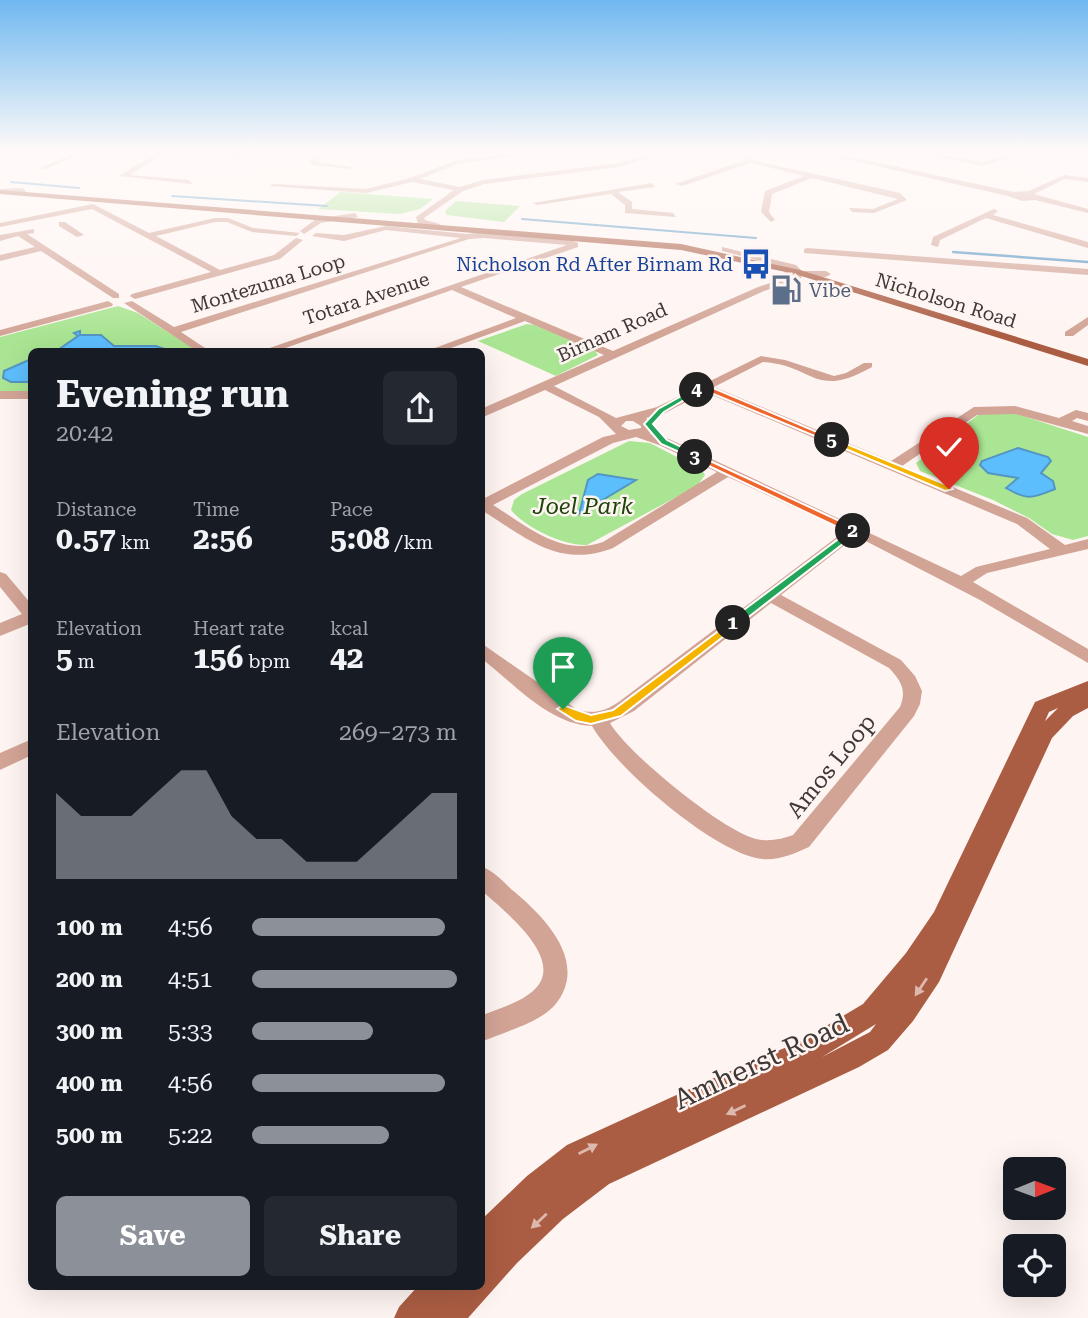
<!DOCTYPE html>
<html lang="en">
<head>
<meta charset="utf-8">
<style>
	body { margin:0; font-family:"Roboto Serif",serif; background:#242831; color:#f1f3f6; height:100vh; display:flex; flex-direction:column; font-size:26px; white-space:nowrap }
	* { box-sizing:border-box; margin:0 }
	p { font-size:23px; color:#9ea1a6 }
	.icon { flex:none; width:38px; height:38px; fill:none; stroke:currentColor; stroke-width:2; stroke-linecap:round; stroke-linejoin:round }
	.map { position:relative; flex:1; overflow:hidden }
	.sheet { position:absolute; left:28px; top:348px; width:457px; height:942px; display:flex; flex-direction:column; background:#171b24; border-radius:10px; box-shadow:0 7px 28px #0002 }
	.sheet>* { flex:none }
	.needle { width:46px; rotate:89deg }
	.controls { position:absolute; left:1003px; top:1157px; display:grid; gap:14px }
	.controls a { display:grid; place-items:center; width:63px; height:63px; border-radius:10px; background:#171b24; box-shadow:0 7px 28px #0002; font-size:35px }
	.pin { position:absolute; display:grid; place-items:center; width:60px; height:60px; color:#fff; margin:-72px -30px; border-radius:50% 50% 50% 0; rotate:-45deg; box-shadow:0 0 7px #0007 }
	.pin .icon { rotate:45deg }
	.km { position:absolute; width:35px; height:35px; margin:-18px; border-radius:50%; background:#222; color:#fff; font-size:19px; line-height:35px; text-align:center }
	.round { display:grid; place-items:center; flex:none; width:74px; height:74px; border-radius:10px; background:#242831 }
	.summary { display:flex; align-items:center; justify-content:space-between; height:119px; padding:0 28px }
	h1 { font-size:38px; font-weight:700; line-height:52px }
	.metrics { display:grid; grid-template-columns:repeat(3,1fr); gap:10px; height:119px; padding:7px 28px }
	.metrics div { display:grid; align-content:center }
	.metrics b { font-size:30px; font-weight:700 }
	.metrics small { font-size:19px; font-weight:400 }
	.metrics p { font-size:19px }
	.chart { height:196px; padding:14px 28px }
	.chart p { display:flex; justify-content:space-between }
	.chart svg { width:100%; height:126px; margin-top:7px; fill:#8c9099; opacity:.7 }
	.button { display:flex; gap:14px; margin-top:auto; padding:14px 28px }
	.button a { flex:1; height:80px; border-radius:10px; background:#8c9099; color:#fff; font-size:28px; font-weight:700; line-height:80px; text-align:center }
	.button a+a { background:#242831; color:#f1f3f6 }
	ul { padding:0 28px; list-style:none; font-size:23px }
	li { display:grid; grid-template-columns:112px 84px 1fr; align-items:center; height:52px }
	li i { height:18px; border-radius:9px; background:#8c9099 }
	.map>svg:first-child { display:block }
	.green { fill:#a9e592 }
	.water { fill:#5dbefe; stroke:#5496c2; stroke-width:2 }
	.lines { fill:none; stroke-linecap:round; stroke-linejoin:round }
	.stream-far1 { stroke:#5496c2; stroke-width:2 }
	.stream { stroke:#5496c2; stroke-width:2.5 }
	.minor { fill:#d2a496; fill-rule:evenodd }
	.major { fill:#ab5d43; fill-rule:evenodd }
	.oneway { fill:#ddb8ac }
	.split-1 { fill:#f5b400; stroke:#fff; stroke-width:2 }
	.split-2 { fill:#22a559; stroke:#fff; stroke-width:2 }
	.split-3 { fill:#f0652b; stroke:#fff; stroke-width:2 }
	.split-4 { fill:#22a559; stroke:#fff; stroke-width:2 }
	.split-5 { fill:#f0652b; stroke:#fff; stroke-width:2 }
	.split-6 { fill:#f5b400; stroke:#fff; stroke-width:2 }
	.labels { text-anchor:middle; stroke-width:5; stroke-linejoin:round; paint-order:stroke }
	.far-transit-label { font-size:19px; fill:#164399; stroke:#fef5f2; text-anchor:end }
	.far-street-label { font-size:19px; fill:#3e3937; stroke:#fef5f2 }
	.far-service-label { font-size:19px; fill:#4e5e75; stroke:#fef5f2; text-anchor:start }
	.park-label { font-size:23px; font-style:italic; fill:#1d4409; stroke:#fef5f2 }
	.street-label { font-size:23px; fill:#3e3937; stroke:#fef5f2 }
	.near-street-label { font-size:28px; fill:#3e3937; stroke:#fef5f2 }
</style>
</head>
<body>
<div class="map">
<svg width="1088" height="1318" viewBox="0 0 1088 1318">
	<rect width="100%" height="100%" fill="#fef5f2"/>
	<path class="green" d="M 341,192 L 433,199 L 420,209 L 400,214 L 318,209 Z
		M 456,201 L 520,206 L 504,222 L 447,215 L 445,211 Z
		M 118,306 L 138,313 L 199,352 L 32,352 L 31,393 L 0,393 L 0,337 Z
		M 527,324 L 535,325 L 595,351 L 598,355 L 556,376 L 478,341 Z
		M 996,413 L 1017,414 L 1088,437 L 1088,536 L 1073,540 L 1052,534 L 1029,518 L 993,500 L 920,471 L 916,463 L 978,415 Z
		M 629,441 L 650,443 L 702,470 L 705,475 L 697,486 L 587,545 C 564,546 526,528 511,510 L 514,500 L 522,494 Z"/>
	<path class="water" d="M 80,331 L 80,335 L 101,335 L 114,346 L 156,346 L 173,352 L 55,352 L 78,336 L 74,333 Z
		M 31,359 L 31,382 L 11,382 L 3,378 L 4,371 Z
		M 1018,448 L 1048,457 L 1051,461 L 1041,473 L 1053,481 L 1055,489 C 1033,498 1028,501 1006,488 L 1018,478 L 988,473 L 980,465 L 982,461 Z
		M 598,474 L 636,480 L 579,514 L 588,480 Z"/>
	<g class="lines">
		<path class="stream-far1" d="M 11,182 L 79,188
			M 172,196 L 327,206
			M 522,219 L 756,238"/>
		<path class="stream" d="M 953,252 L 1088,262"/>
		<path class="minor" d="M 0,150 L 7,150 L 0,155 Z
			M 81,150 L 90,150 L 46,169 L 40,168 Z
			M 161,150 L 169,150 L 130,175 L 189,180 L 192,184 L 119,176 Z
			M 244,150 L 252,150 L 231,160 L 231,158 Z
			M 322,150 L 329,150 L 317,162 L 353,167 L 350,169 L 313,165 L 309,161 Z
			M 537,150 L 558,150 L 458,164 L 420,179 L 460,187 L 483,180 L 618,163 L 659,150 L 670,150 L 619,167 L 484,184 L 463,191 L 424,218 L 425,220 L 440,224 L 437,228 L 418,224 L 416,217 L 454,190 L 412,182 L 366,193 L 269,186 L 273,184 L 366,189 L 410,178 L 457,160 Z
			M 738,150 L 744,150 L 748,156 L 761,162 L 900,193 L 907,200 L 874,213 L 852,212 L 849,208 L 873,209 L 898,199 L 812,178 L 772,194 L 769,212 L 775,220 L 771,222 L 761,212 L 765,191 L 804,176 L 751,163 L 682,186 L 675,184 L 746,160 Z
			M 806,150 L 819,150 L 1014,192 L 1029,191 L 1064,175 L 1088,178 L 1088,182 L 1065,179 L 1034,194 L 1088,209 L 1088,213 L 1035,200 L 1022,201 L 1008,196 Z
			M 907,150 L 922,150 L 982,162 L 1011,153 L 1008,150 L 1015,150 L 1019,154 L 982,166 Z
			M 652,183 L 655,187 L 618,192 L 632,202 L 632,209 L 673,213 L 676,217 L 625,213 L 625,205 L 611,194 L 537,205 L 533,203 Z
			M 23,188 L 26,192 L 0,193 L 0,189 Z
			M 93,204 L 149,233 L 215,218 L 228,218 L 253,228 L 300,233 L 296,236 L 252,232 L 227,222 L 215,222 L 156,236 L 220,270 L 274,255 L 296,238 L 303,240 L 280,259 L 135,299 L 130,296 L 132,294 L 211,272 L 92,209 L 0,227 L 0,223 Z
			M 994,209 L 998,211 L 993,215 L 1088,242 L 1088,248 L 986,218 L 940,240 L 938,247 L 931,245 L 933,237 Z
			M 355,213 L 358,217 L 321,223 L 304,234 L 300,231 L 316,219 Z
			M 59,222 L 65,222 L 84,235 L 77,237 L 59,226 Z
			M 386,226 L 467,234 L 484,232 L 565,238 L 578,243 L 578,247 L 461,287 L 613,351 L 758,287 L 791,276 L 783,273 L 792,270 L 790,269 L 722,251 L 722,247 L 796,265 L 802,271 L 826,271 L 831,274 L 826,277 L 802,276 L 800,279 L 764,291 L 554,386 L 616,418 L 657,407 L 761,356 L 785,360 L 834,376 L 846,373 L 864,363 L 872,363 L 872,367 C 814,400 814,365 763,362 L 714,387 L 891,461 L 974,407 L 1015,406 L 1059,418 L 1076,410 L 1088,413 L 1088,421 L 1077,418 L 1072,421 L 1088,426 L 1088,434 L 1015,414 L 977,415 L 902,466 L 1027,518 L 1065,545 L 1088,539 L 1088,549 L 987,573 L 973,582 L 1088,649 L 1088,663 L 980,600 L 856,536 L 781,595 L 901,660 L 915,676 L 922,691 L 920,704 L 914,716 L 809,847 C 792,855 774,862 756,858 C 708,847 616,768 592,726 C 550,725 513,683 481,658 L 481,643 L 576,709 C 593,715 606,711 620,701 L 845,531 L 728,477 L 613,548 C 558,569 526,537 481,510 L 481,500 L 603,437 L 616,434 L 599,417 L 545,390 L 481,418 L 481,409 L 604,355 L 525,321 L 440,352 L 424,352 L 516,318 L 452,290 L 274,352 L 258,352 L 567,245 L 484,238 L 469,239 L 181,332 L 211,352 L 198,352 L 124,303 L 132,301 L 174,327 L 461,238 L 386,230 L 344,241 L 312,236 L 316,233 L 344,235 ZM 705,392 L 1017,524 L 1050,549 L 976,567 L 961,576 L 669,439 L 650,434 L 654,424 L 646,418 L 665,413 ZM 626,421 L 633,421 L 641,426 L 641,428 L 629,430 L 621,426 ZM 636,437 L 659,445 L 717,472 L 603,542 C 561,557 527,526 493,505 L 613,443 ZM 771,603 L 889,668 C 901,681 907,690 900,707 L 793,835 C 782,839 769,842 756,839 C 723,831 627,753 610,723 L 634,711 Z
			M 34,229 L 34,233 L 27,234 L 119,294 L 119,298 L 113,298 L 41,251 L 0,261 L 0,255 L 35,247 L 18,236 L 0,241 L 0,235 Z
			M 807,248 L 1088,269 L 1088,275 L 804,253 L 804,249 Z
			M 108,301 L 113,304 L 112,306 L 0,336 L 0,330 Z
			M 1088,317 L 1088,325 L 1073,336 L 1065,336 L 1065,332 Z
			M 0,391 L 32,391 L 32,399 L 0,399 Z
			M 0,572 L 6,574 L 32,605 L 32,623 L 0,636 L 0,623 L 22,614 L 0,587 Z
			M 32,739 L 32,755 L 0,770 L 0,753 Z
			M 481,866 C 493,871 502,880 511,889 C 544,916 591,963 554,1006 C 537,1024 503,1032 481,1042 L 481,1016 C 499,1008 521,1003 535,989 C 566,958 503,910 481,890 Z"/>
		<path class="major" d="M 0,190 L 681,244 L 800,270 L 1088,359 L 1088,366 L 795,274 L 681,250 L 0,194 Z
			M 1088,681 L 1088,708 L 1073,716 L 1052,738 L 939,982 L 913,1021 L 888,1050 L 859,1067 L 609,1184 L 563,1219 L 517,1263 L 468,1318 L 394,1318 L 399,1307 L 418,1286 L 481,1286 L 481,1220 L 527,1176 L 567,1145 L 707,1081 L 801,1041 L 863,1004 L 906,953 L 934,912 L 1035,702 ZM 1058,708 L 1045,721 L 1049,712 ZM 876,1024 L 870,1032 L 822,1057 Z"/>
	</g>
	<defs><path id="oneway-solid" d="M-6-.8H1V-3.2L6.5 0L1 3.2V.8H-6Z" transform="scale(1.75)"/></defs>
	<g class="oneway">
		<use href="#oneway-solid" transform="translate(921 987) rotate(124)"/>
		<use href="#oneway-solid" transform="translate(736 1110) rotate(155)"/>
		<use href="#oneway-solid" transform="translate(588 1149) rotate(-27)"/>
		<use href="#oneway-solid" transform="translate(539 1221) rotate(137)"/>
	</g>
	<linearGradient id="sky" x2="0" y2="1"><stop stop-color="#70b8f1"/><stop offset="0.45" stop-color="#fffaf9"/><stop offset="1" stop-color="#fffaf9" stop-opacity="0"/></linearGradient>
	<rect width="1088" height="335" fill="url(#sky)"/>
	<path class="split-1" d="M 733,620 L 737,621 L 737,626 L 621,716 L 591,724 L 576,721 L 557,709 L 563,705 L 591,715 L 613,710 Z"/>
	<path class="split-2" d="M 853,528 L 858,531 L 857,533 L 737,626 L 729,626 L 729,621 Z"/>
	<path class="split-3" d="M 695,454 L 857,529 L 858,531 L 850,533 L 692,458 Z"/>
	<path class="split-4" d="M 694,389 L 701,390 L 664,412 L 653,424 L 667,440 L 698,455 L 695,459 L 661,444 L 644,424 L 658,409 Z"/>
	<path class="split-5" d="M 701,385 L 706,385 L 836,440 L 829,442 L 704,390 L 694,392 L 694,389 Z"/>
	<path class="split-6" d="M 832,438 L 952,487 L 953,489 L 945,491 L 829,442 Z"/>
	<defs>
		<g id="bus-bare" transform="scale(2.415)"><path d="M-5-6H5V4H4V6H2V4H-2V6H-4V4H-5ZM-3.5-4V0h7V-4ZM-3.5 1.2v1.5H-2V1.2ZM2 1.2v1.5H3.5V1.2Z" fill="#1a4fb4" stroke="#fef5f2" stroke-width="2.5" paint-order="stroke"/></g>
		<g id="fuel-bare" transform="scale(2.415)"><path d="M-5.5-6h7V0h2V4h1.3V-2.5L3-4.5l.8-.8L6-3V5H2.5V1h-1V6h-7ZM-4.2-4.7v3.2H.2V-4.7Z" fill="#5c6f8a" stroke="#fef5f2" stroke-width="2.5" paint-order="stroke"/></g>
	</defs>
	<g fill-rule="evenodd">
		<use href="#bus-bare" x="756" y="264"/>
		<use href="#fuel-bare" x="786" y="290"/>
	</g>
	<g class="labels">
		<g class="far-transit-label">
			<text x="733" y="271">Nicholson Rd After Birnam Rd</text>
		</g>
		<g class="far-street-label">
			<text transform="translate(268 283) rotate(-17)" y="7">Montezuma Loop</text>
			<text transform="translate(366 298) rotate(-18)" y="7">Totara Avenue</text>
			<text transform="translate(946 300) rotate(17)" y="7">Nicholson Road</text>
			<text transform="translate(612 332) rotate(-24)" y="7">Birnam Road</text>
		</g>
		<g class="far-service-label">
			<text x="809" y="297">Vibe</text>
		</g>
		<g class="park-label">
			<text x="583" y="514">Joel Park</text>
		</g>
		<g class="street-label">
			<text transform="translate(831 766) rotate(-51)" y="8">Amos Loop</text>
		</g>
		<g class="near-street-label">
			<text transform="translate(761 1061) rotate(-25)" y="10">Amherst Road</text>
		</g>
	</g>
</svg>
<div class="controls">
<a><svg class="needle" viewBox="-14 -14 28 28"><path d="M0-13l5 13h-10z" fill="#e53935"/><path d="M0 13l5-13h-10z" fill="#9ea1a6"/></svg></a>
<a><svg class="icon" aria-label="locate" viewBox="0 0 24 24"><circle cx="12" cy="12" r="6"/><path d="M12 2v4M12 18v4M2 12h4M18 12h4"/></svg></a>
</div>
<div class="pin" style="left:563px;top:709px;background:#1e9e55"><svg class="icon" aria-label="arrive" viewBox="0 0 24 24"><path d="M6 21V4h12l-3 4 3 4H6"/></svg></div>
<div class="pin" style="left:949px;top:489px;background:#d93025"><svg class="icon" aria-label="check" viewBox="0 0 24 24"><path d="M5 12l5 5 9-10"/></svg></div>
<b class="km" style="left:733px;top:623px">1</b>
<b class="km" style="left:853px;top:531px">2</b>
<b class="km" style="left:695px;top:457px">3</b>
<b class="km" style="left:697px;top:390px">4</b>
<b class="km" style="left:832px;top:440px">5</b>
<section class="sheet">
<div class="summary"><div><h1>Evening run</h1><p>20:42</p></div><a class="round"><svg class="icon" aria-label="share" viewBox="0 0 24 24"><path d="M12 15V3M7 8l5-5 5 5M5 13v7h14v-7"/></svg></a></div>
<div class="metrics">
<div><p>Distance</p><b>0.57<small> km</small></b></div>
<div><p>Time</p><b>2:56</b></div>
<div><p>Pace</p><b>5:08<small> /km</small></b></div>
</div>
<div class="metrics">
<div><p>Elevation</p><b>5<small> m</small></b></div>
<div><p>Heart rate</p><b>156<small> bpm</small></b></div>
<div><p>kcal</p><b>42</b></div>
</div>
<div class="chart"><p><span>Elevation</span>269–273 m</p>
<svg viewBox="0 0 160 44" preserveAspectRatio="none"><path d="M0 44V14L10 22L20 22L30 22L40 14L50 6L60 6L70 22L80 30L90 30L100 38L110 38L120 38L130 30L140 22L150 14L160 14V44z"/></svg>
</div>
<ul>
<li><b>100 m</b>4:56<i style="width:94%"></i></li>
<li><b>200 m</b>4:51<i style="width:100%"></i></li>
<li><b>300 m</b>5:33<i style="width:59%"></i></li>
<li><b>400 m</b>4:56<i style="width:94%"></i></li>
<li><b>500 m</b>5:22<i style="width:67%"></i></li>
</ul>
<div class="button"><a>Save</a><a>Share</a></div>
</section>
</div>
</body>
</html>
